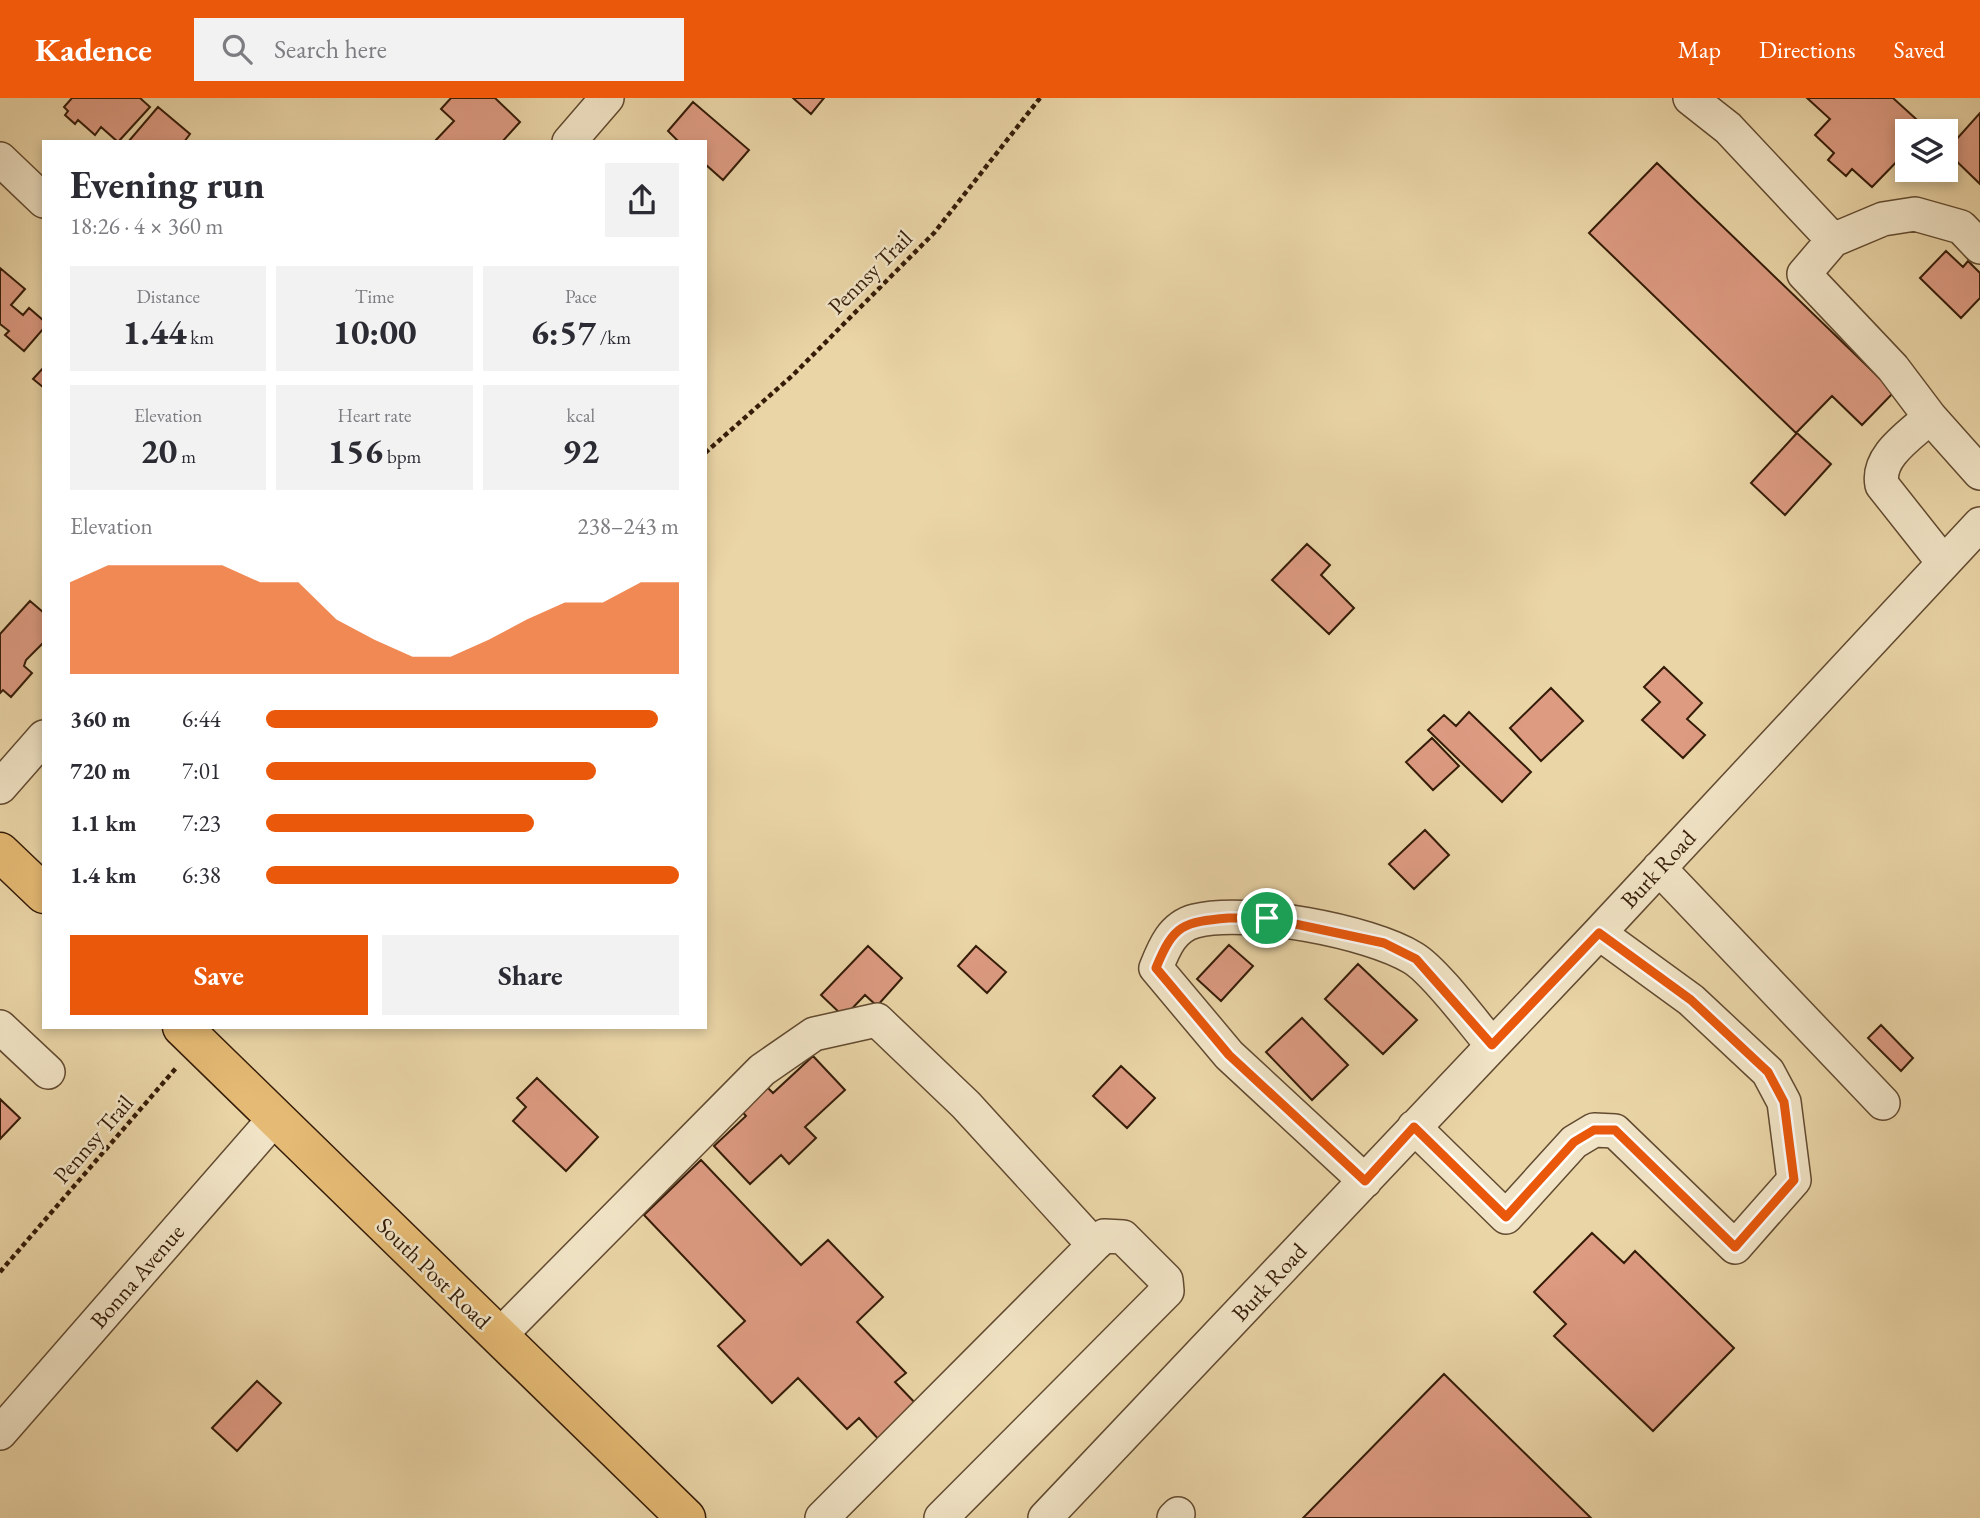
<!DOCTYPE html>
<html lang="en">
<head>
<meta charset="utf-8">
<style>
	body { margin:0; font-family:"EB Garamond",serif; background:#f2f2f3; color:#2b2b33; height:100vh; display:flex; flex-direction:column; font-size:26px; white-space:nowrap }
	* { box-sizing:border-box; margin:0 }
	p { font-size:23px; color:#7c7c81 }
	.icon { flex:none; width:38px; height:38px; fill:none; stroke:currentColor; stroke-width:2; stroke-linecap:round; stroke-linejoin:round }
	.map { position:relative; flex:1; overflow:hidden }
	.side { position:absolute; left:42px; top:42px; width:665px; height:889px; display:flex; flex-direction:column; background:#fff; border-radius:0px; box-shadow:0 4px 10px #0003 }
	.side>* { flex:none }
	.tools { position:absolute; left:1895px; top:21px; display:grid; gap:14px }
	.tools a { display:grid; place-items:center; width:63px; height:63px; border-radius:0px; background:#fff; box-shadow:0 4px 10px #0003; font-size:35px }
	.pin { position:absolute; display:grid; place-items:center; width:60px; height:60px; color:#fff; margin:-30px; border:4px solid #fff; border-radius:50%; box-shadow:0 2px 7px #0007 }
	.round { display:grid; place-items:center; flex:none; width:74px; height:74px; border-radius:0px; background:#f2f2f3 }
	.headline { display:flex; align-items:center; justify-content:space-between; height:119px; padding:0 28px }
	h1 { font-size:38px; font-weight:700; line-height:52px }
	.figures { display:grid; grid-template-columns:repeat(3,1fr); gap:10px; height:119px; padding:7px 28px }
	.figures div { display:grid; align-content:center; border-radius:0px; background:#f2f2f3; text-align:center }
	.figures b { font-size:35px; font-weight:700 }
	.figures small { font-size:19px; font-weight:400 }
	.figures p { font-size:19px }
	.chart { height:196px; padding:14px 28px }
	.chart p { display:flex; justify-content:space-between }
	.chart svg { width:100%; height:126px; margin-top:7px; fill:#ea580c; opacity:.7 }
	.cta { display:flex; gap:14px; margin-top:auto; padding:14px 28px }
	.cta a { flex:1; height:80px; border-radius:0px; background:#ea580c; color:#fff; font-size:28px; font-weight:700; line-height:80px; text-align:center }
	.cta a+a { background:#f2f2f3; color:#2b2b33 }
	ul { padding:0 28px; list-style:none; font-size:23px }
	li { display:grid; grid-template-columns:112px 84px 1fr; align-items:center; height:52px }
	li i { height:18px; border-radius:9px; background:#ea580c }
	header { display:flex; align-items:center; gap:42px; box-sizing:border-box; height:98px; padding:0 35px; background:#ea580c; color:#fff }
	header strong { font-size:33px }
	nav { display:flex; gap:38px; margin-inline-start:auto; font-size:24px }
	.search { width:490px; height:63px; background:#f2f2f3; display:flex; align-items:center; gap:18px; box-sizing:border-box; padding:0 24px; border-radius:0px; color:#7c7c81; font-size:26px }
	.map>svg:first-child { display:block }
	.building { fill:#dd9b82; stroke:#351c08; stroke-width:2 }
	.lines { fill:none; stroke-linecap:round; stroke-linejoin:round }
	.minor-casing { stroke:#624a30; stroke-width:36 }
	.major-casing { stroke:#351c08; stroke-width:41 }
	.path { stroke:#351c08; stroke-width:4.5; stroke-dasharray:5 3.5; stroke-linecap:butt }
	.minor { stroke:#f1e4c6; stroke-width:33 }
	.major { stroke:#e5ba74; stroke-width:38 }
	.route-casing { stroke:#fff; stroke-width:14 }
	.route { stroke:#ea580c; stroke-width:9 }
	.labels { text-anchor:middle; stroke-width:5; stroke-linejoin:round; paint-order:stroke }
	.street-label { font-size:23px; fill:#351c08; stroke:#f1e4c6 }
</style>
</head>
<body>
<header>
<strong>Kadence</strong>
<div class="search"><svg class="icon" aria-label="search" viewBox="0 0 24 24"><circle cx="10" cy="10" r="6"/><path d="M15 15l6 6"/></svg>Search here</div>
<nav><a>Map</a><a>Directions</a><a>Saved</a></nav>
</header>
<div class="map">
<svg width="1980" height="1420" viewBox="0 0 1980 1420">
	<rect width="100%" height="100%" fill="#ead5a7"/>
	<filter id="stains"><feTurbulence type="fractalNoise" baseFrequency=".00286" numOctaves="4"/><feColorMatrix values="0 0 0 0 .2 0 0 0 0 .09 0 0 0 0 .02 0 0 0 .5 -.17"/></filter>
	<radialGradient id="worn" r=".72"><stop offset=".6" stop-color="#630" stop-opacity="0"/><stop offset="1" stop-color="#630" stop-opacity=".3"/></radialGradient>
	<path class="building" d="M 72,0 L 140,0 L 150,9 L 118,44 L 101,29 L 95,37 L 78,22 L 75,26 L 65,17 L 68,13 L 64,9 Z
		M 451,0 L 495,0 L 520,24 L 502,44 L 434,44 L 454,23 L 441,11 Z
		M 793,0 L 824,0 L 811,16 Z
		M 1807,0 L 1893,0 L 1927,31 L 1908,33 L 1908,52 L 1872,89 L 1852,71 L 1846,78 L 1828,62 L 1834,55 L 1815,37 L 1830,21 Z
		M 693,4 L 749,52 L 723,82 L 705,66 L 705,44 L 679,44 L 668,33 Z
		M 158,9 L 190,36 L 184,44 L 128,44 Z
		M 1980,15 L 1980,86 L 1946,53 Z
		M 1657,65 L 1894,294 L 1862,327 L 1832,298 L 1796,335 L 1589,135 Z
		M 1946,153 L 1963,169 L 1968,163 L 1980,175 L 1980,200 L 1961,220 L 1920,180 Z
		M 0,170 L 25,191 L 11,207 L 23,217 L 29,210 L 44,223 L 44,230 L 24,253 L 5,237 L 9,233 L 0,226 Z
		M 44,269 L 44,290 L 33,281 Z
		M 1797,335 L 1831,366 L 1785,417 L 1751,385 Z
		M 1307,446 L 1330,467 L 1321,477 L 1354,510 L 1329,536 L 1272,482 Z
		M 30,503 L 44,515 L 44,544 L 26,562 L 24,568 L 32,575 L 11,599 L 3,592 L 0,595 L 0,536 Z
		M 1664,569 L 1702,605 L 1687,621 L 1705,637 L 1683,660 L 1642,622 L 1660,604 L 1644,589 Z
		M 1551,590 L 1583,623 L 1541,663 L 1510,630 Z
		M 1469,614 L 1531,674 L 1502,704 L 1428,632 L 1444,617 L 1456,628 Z
		M 1432,640 L 1459,668 L 1433,692 L 1406,664 Z
		M 1425,732 L 1449,757 L 1414,791 L 1389,766 Z
		M 1229,847 L 1253,868 L 1221,903 L 1197,881 Z
		M 868,848 L 902,880 L 877,908 L 865,897 L 844,919 L 821,897 Z
		M 976,848 L 1006,874 L 987,895 L 958,868 Z
		M 1358,866 L 1417,922 L 1383,956 L 1325,901 Z
		M 1302,920 L 1348,967 L 1312,1002 L 1266,954 Z
		M 1881,927 L 1913,960 L 1901,973 L 1868,940 Z
		M 813,958 L 845,992 L 805,1029 L 816,1040 L 789,1066 L 781,1057 L 750,1086 L 714,1048 L 746,1018 L 738,1009 L 763,985 L 773,995 Z
		M 1121,968 L 1155,1000 L 1127,1030 L 1093,998 Z
		M 537,980 L 598,1039 L 566,1073 L 513,1023 L 526,1009 L 517,1000 Z
		M 0,1001 L 20,1020 L 0,1041 Z
		M 701,1062 L 801,1167 L 828,1142 L 883,1199 L 857,1224 L 906,1275 L 895,1284 L 919,1309 L 882,1345 L 859,1320 L 847,1331 L 798,1280 L 772,1305 L 718,1248 L 745,1223 L 644,1117 Z
		M 1592,1135 L 1624,1165 L 1635,1153 L 1734,1250 L 1653,1333 L 1554,1238 L 1566,1226 L 1534,1194 Z
		M 1444,1276 L 1591,1420 L 1303,1420 Z
		M 257,1283 L 281,1305 L 237,1353 L 212,1330 Z"/>
	<g class="lines">
		<g class="minor-casing">
			<path id="minor" d="M 1690,0 L 1728,30 L 1833,142
				M 569,44 L 607,0
				M 0,61 L 44,103
				M 1980,149 L 1961,129 L 1915,116 L 1883,121 L 1833,142 L 1804,176 L 1893,270 L 1930,319 L 1980,375
				M 1930,319 C 1911,337 1876,358 1882,387 L 1943,464
				M 0,689 L 44,639
				M 1659,770 L 1883,1005
				M 0,929 L 48,974
				M 1414,1029 L 1506,1119 L 1574,1044 L 1594,1032 L 1615,1033 L 1735,1149 L 1794,1082 L 1784,1004 L 1768,974 L 1691,902 L 1599,835
				M 1365,1083 L 1229,957 L 1156,870 C 1164,850 1172,829 1195,823 C 1246,810 1369,833 1413,860 C 1435,873 1474,926 1492,947
				M 499,1238 L 762,972 L 814,936 L 877,922 L 966,1007 L 1094,1147
				M 0,1335 L 275,1020
				M 822,1420 L 1094,1147 L 1104,1138 L 1123,1139 L 1166,1182 L 1167,1193 L 941,1420
				M 1045,1420 L 1599,835 L 1980,426
				M 1174,1420 L 1178,1416"/>
		</g>
		<g class="major-casing">
			<path id="major" d="M 0,754 L 44,796
				M 182,929 L 686,1420"/>
		</g>
		<path class="path" d="M 705,355 L 793,277 L 934,135 L 1040,0
			M 0,1174 L 176,970"/>
		<use href="#minor" class="minor"/>
		<use href="#major" class="major"/>
	</g>
	<g class="lines">
		<g class="route-casing">
			<path id="route" d="M 1229,820 L 1267,820 L 1384,845 L 1416,861 L 1492,947 L 1599,835 L 1691,902 L 1768,974 L 1784,1004 L 1794,1082 L 1735,1149 L 1615,1032 L 1594,1032 L 1574,1044 L 1506,1119 L 1414,1029 L 1365,1083 L 1229,957 L 1156,870 C 1174,826 1183,824 1229,820 Z"/>
		</g>
		<use href="#route" class="route"/>
	</g>
	<g class="labels">
		<g class="street-label">
			<text transform="translate(870 174) rotate(-45)" y="8">Pennsy Trail</text>
			<text transform="translate(1658 771) rotate(-47)" y="8">Burk Road</text>
			<text transform="translate(93 1041) rotate(-49)" y="8">Pennsy Trail</text>
			<text transform="translate(434 1175) rotate(44)" y="8">South Post Road</text>
			<text transform="translate(137 1178) rotate(-49)" y="8">Bonna Avenue</text>
			<text transform="translate(1269 1184) rotate(-47)" y="8">Burk Road</text>
		</g>
	</g>
	<rect width="100%" height="100%" filter="url(#stains)"/>
	<rect width="100%" height="100%" fill="url(#worn)"/>
</svg>
<div class="tools">
<a><svg class="icon" aria-label="layers" viewBox="0 0 24 24"><path d="M12 4l9 5-9 5-9-5zM3 14l9 5 9-5"/></svg></a>
</div>
<div class="pin" style="left:1267px;top:820px;background:#1e9e55"><svg class="icon" aria-label="arrive" viewBox="0 0 24 24"><path d="M6 21V4h12l-3 4 3 4H6"/></svg></div>
<section class="side">
<div class="headline"><div><h1>Evening run</h1><p>18:26 · 4 × 360 m</p></div><a class="round"><svg class="icon" aria-label="share" viewBox="0 0 24 24"><path d="M12 15V3M7 8l5-5 5 5M5 13v7h14v-7"/></svg></a></div>
<div class="figures">
<div><p>Distance</p><b>1.44<small> km</small></b></div>
<div><p>Time</p><b>10:00</b></div>
<div><p>Pace</p><b>6:57<small> /km</small></b></div>
</div>
<div class="figures">
<div><p>Elevation</p><b>20<small> m</small></b></div>
<div><p>Heart rate</p><b>156<small> bpm</small></b></div>
<div><p>kcal</p><b>92</b></div>
</div>
<div class="chart"><p><span>Elevation</span>238–243 m</p>
<svg viewBox="0 0 160 44" preserveAspectRatio="none"><path d="M0 44V12L10 6L20 6L30 6L40 6L50 12L60 12L70 25L80 32L90 38L100 38L110 32L120 25L130 19L140 19L150 12L160 12V44z"/></svg>
</div>
<ul>
<li><b>360 m</b>6:44<i style="width:95%"></i></li>
<li><b>720 m</b>7:01<i style="width:80%"></i></li>
<li><b>1.1 km</b>7:23<i style="width:65%"></i></li>
<li><b>1.4 km</b>6:38<i style="width:100%"></i></li>
</ul>
<div class="cta"><a>Save</a><a>Share</a></div>
</section>
</div>
</body>
</html>
